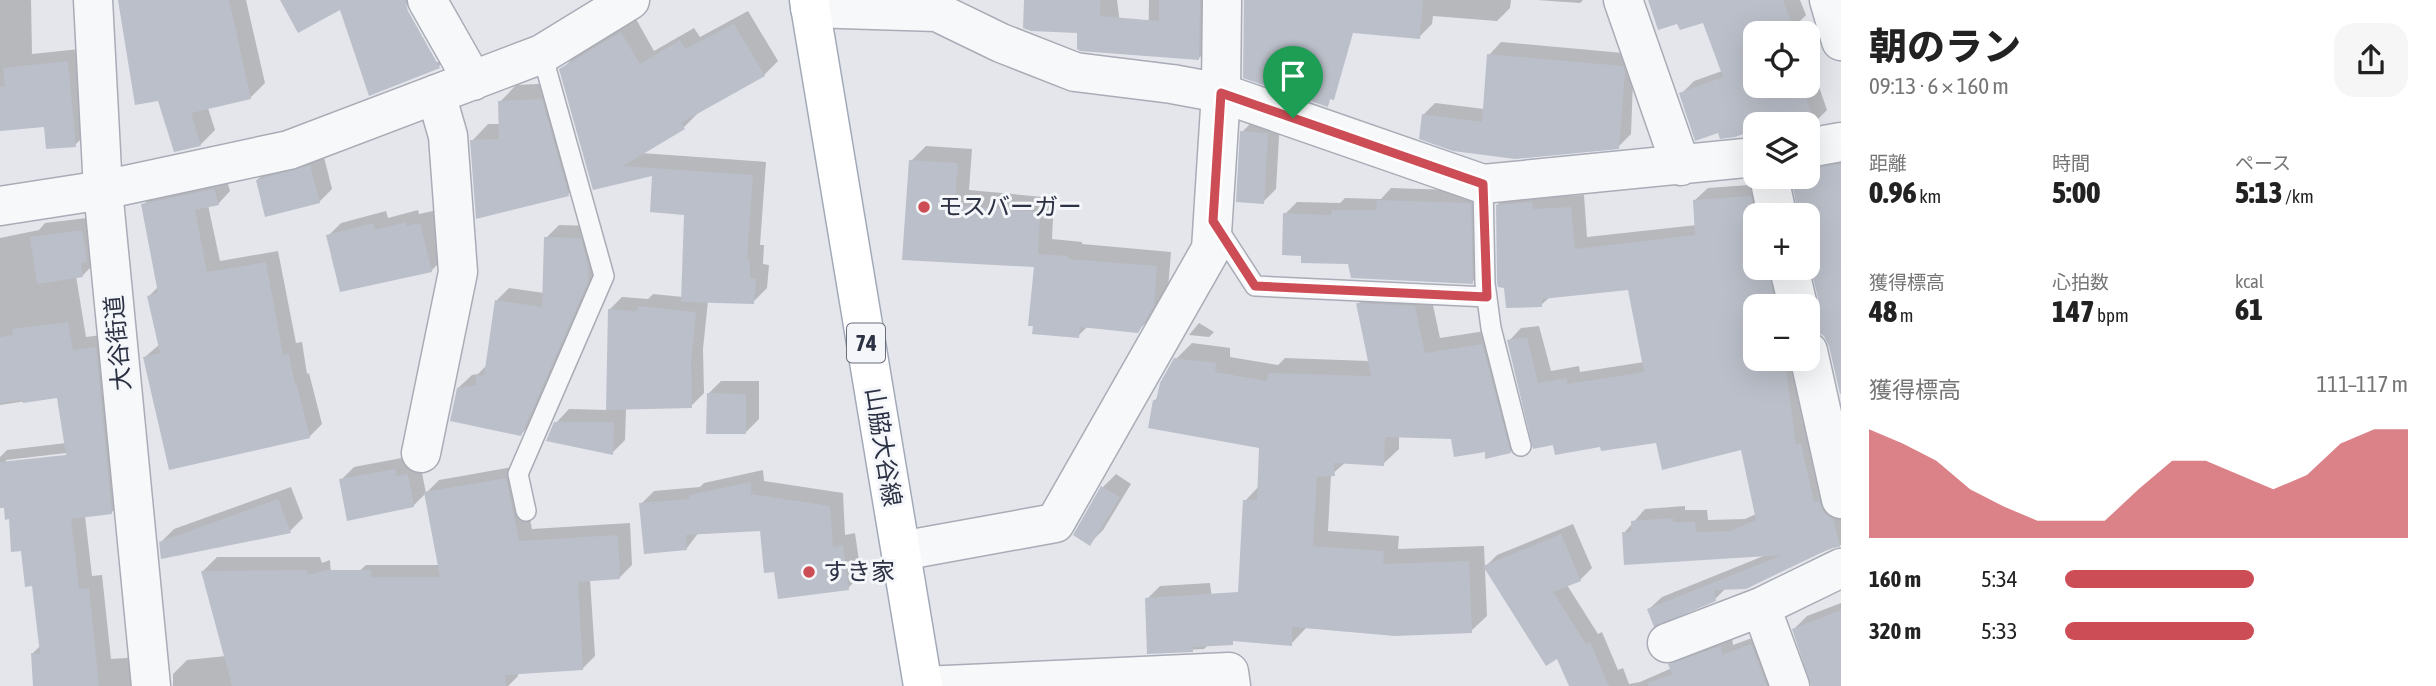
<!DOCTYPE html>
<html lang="ja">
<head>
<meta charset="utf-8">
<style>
	body { margin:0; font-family:"Asap Condensed","Noto Sans JP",sans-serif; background:#f6f6f6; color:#222; height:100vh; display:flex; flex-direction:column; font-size:26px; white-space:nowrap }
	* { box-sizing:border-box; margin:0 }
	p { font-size:23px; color:#767676 }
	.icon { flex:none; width:38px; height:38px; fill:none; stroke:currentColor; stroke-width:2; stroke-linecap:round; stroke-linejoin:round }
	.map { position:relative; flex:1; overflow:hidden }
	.sheet { display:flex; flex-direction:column; background:#fff; width:595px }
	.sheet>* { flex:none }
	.fabs { position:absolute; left:1743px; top:21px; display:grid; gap:14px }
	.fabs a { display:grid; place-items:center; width:77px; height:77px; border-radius:14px; background:#fff; box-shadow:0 7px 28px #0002; font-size:35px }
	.pin { position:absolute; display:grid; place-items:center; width:60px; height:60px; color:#fff; margin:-72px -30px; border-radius:50% 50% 50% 0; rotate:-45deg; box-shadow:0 0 7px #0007 }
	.pin .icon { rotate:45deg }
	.round { display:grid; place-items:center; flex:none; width:74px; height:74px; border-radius:21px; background:#f6f6f6 }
	.overview { display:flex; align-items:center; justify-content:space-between; height:119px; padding:0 28px }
	h1 { font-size:38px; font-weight:800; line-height:52px }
	.stats { display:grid; grid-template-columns:repeat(3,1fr); gap:10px; height:119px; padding:7px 28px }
	.stats div { display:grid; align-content:center }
	.stats b { font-size:30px; font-weight:800 }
	.stats small { font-size:19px; font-weight:400 }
	.stats p { font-size:19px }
	.chart { height:196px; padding:14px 28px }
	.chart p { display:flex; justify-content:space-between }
	.chart svg { width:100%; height:126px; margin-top:7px; fill:#cd4d56; opacity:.7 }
	ul { padding:0 28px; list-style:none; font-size:23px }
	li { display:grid; grid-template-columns:112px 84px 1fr; align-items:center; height:52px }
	li i { height:18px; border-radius:9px; background:#cd4d56 }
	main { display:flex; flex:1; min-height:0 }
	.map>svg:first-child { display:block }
	.shadow { fill:#0003; fill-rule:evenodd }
	.building { fill:#bbbfc9 }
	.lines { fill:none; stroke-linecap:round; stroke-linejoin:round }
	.service-casing { stroke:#a9acb6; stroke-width:22 }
	.minor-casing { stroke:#a9acb6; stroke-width:41 }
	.tertiary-casing { stroke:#a9acb6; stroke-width:41 }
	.primary-casing { stroke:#a3aab7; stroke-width:41 }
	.service { stroke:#f7f8fa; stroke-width:19 }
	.minor { stroke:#f7f8fa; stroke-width:38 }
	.tertiary { stroke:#f7f8fa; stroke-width:38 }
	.primary { stroke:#fff; stroke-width:38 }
	.route-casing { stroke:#fff; stroke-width:14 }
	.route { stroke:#cd4d56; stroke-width:9 }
	.poi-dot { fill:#cd4d56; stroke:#f4f6f9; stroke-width:2.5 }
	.labels { text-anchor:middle; stroke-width:6; stroke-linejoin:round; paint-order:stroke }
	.shield { fill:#f4f6f9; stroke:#686d7a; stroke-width:2 }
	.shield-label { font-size:23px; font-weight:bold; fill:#2c3244 }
	.poi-label { font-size:24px; fill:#2c3244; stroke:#f4f6f9; text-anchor:start }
	.street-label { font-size:24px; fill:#2c3244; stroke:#f4f6f9 }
</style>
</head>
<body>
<main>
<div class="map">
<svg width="1841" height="686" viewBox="0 0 1841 686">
	<rect width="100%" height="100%" fill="#e4e6ec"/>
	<path class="shadow" d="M 0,0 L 31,0 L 32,54 L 80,49 L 88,132 L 75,145 L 45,125 L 0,130 Z
		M 118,0 L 246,0 L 265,83 L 250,98 L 208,108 L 215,130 L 200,145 L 159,99 Z
		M 282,0 L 424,0 L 454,52 L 439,66 L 370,94 L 341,7 ZM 405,2 L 439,62 L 435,62 L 402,3 Z
		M 1026,0 L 1117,0 L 1122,39 Z
		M 1149,0 L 1212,0 L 1211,46 L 1199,58 L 1148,53 Z
		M 1334,0 L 1511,0 L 1510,8 L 1497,21 L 1433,16 L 1432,24 L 1419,37 Z
		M 1537,0 L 1583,0 L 1580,3 Z
		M 1650,0 L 1800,0 L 1806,15 L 1797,24 L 1800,33 L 1755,33 L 1755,86 L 1808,86 L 1808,55 L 1827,110 L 1814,123 L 1808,125 L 1777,124 L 1776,121 L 1767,124 L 1755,124 L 1755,128 L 1735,135 L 1719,131 L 1681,94 L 1694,81 L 1722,71 L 1704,20 L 1678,22 Z
		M 748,11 L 778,61 L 764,75 L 696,112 L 697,114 L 683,128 L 641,153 L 766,162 L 760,245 L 764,245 L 763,264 L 769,265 L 767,288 L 753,302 L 708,301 L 703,349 L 704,393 L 691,406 L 626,408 L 625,440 L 612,453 L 556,423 L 569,409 L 608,410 L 609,310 L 622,297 L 648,299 L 653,294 L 683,297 L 686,213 L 653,173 L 594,188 L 561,70 L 575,56 L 636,19 L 654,51 L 694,28 L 700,37 Z
		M 1501,42 L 1634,54 L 1631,134 L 1618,147 L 1423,115 L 1435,103 L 1484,109 L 1489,55 Z
		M 558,83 L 584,178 L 568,194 L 472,141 L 488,124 L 500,124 L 500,102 L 516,85 Z
		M 1255,119 L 1280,120 L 1276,189 L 1263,202 L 1242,132 Z
		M 926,146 L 972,149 L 969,190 L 1054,198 L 1052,239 L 1082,242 L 1082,244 L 1171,252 L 1168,289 L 1153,315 L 1138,331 L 1088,326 L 1078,336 L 1035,266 L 904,258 L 911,161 Z
		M 1808,152 L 1841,154 L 1841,383 L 1831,345 L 1825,335 L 1816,329 L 1808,328 L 1808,315 L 1817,315 L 1821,312 L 1812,262 L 1808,254 L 1808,215 L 1800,215 L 1793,177 L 1808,177 Z
		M 323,153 L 332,189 L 319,202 L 257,180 L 271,167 Z
		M 226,177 L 230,191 L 218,204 L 208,205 L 220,261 L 278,251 L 296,343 L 302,342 L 307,374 L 309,373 L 322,424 L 309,437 L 145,357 L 160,344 L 149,296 L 158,287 L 143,205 L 156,192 Z
		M 1763,184 L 1772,215 L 1755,215 L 1755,268 L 1782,268 L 1793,306 L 1755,306 L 1755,359 L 1801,359 L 1841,503 L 1841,545 L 1726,588 L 1715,599 L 1649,609 L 1662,597 L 1766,555 L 1624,533 L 1645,509 L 1685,506 L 1685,510 L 1707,510 L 1708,520 L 1745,519 L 1756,514 L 1742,448 L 1657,441 L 1601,445 L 1556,453 L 1509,341 L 1521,328 L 1539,326 L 1551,371 L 1579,366 L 1580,372 L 1644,362 L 1629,288 L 1551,296 L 1541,305 L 1497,205 L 1510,193 L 1546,197 L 1584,195 L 1587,237 L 1697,225 L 1695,200 L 1708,188 Z
		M 1391,188 L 1483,191 L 1484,270 L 1472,282 L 1349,263 L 1285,214 L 1297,202 L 1340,203 L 1345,198 L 1381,199 Z
		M 418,210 L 419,214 L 433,211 L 444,258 L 431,271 L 328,236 L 341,223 L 386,211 L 388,218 Z
		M 95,217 L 96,262 L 82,276 L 76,276 L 86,337 L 110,334 L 125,498 L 112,512 L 85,516 L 92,576 L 102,575 L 111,659 L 141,657 L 148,686 L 35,686 L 32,654 L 41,645 L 33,584 L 11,517 L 6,506 L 0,507 L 0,457 L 7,450 L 66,443 L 59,396 L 0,405 L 0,238 L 39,230 L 45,223 ZM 75,452 L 75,456 L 6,463 L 6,460 Z
		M 559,225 L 593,226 L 600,268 L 534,421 L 521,434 L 458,388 L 472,375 L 478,374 L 487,365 L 496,301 L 509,288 L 544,293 L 546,238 Z
		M 1373,288 L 1430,291 L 1440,338 L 1498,329 L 1526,436 L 1510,452 L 1487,450 L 1452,438 L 1399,436 L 1399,449 L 1383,464 L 1346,462 L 1331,475 L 1328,531 L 1399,536 L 1398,549 L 1484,546 L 1487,616 L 1471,631 L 1306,628 L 1291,644 L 1245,501 L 1259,486 L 1261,446 L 1154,401 L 1159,396 L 1176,359 L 1192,343 L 1230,348 L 1230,357 L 1278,365 L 1285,358 L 1369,361 L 1358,304 Z
		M 1199,323 L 1214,332 L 1209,337 L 1189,335 Z
		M 721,381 L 759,381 L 759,419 L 746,432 L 708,394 Z
		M 407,457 L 420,463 L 426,493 L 439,480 L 519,466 L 532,529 L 630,523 L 632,565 L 620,577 L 590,579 L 595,656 L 582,669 L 518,673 L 518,676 L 508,686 L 372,686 L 353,577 L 366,565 L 440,565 L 426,493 L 413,506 L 341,480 L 354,467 Z
		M 763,470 L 764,481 L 843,493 L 845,535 L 855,533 L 861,575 L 848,588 L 776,570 L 761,529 L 699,532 L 687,548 L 641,504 L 654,491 L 700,487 L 704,483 Z
		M 1116,474 L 1131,484 L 1103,530 L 1090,543 L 1103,487 Z
		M 291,487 L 303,518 L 290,531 L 162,557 L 161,542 L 174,529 Z
		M 1573,524 L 1592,568 L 1580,580 L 1567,585 L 1598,634 L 1602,632 L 1618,670 L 1623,668 L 1629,684 L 1640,682 L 1672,668 L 1670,665 L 1682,653 L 1732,636 L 1733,645 L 1763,634 L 1778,676 L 1768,686 L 1571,686 L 1558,657 L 1486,566 L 1497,555 Z
		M 217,557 L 320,557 L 322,563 L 330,560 L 338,686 L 173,686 L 173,674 L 187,660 L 226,656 L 203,571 Z
		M 1210,583 L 1217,636 L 1204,649 L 1166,651 L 1147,599 L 1160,586 Z
		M 1841,603 L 1841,686 L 1815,686 L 1794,629 L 1807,616 Z"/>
	<path class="building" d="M 118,0 L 229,0 L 251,99 L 191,113 L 201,146 L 174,152 L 158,101 L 135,105 Z
		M 280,0 L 405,0 L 408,11 L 440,68 L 369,96 L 340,10 L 298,33 Z
		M 1024,0 L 1101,0 L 1100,16 L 1159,21 L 1159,0 L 1200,0 L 1199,60 L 1080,51 L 1077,49 L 1077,33 L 1031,31 L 1023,28 Z
		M 1244,0 L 1423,0 L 1420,39 L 1353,33 L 1334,100 L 1330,99 L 1328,107 L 1243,78 Z
		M 1648,0 L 1783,0 L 1796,33 L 1755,33 L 1755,86 L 1802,86 L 1815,124 L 1755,124 L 1755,130 L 1735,137 L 1720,139 L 1718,133 L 1695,141 L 1679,93 L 1723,77 L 1703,23 L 1680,30 L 1677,24 L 1658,30 Z
		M 734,24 L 765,76 L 681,123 L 685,129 L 623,166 L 753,175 L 747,259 L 750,259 L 750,278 L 756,279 L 754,304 L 681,302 L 684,215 L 650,212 L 652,176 L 593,190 L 559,69 L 621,32 L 640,64 L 680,40 L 685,49 Z
		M 1487,54 L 1623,66 L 1625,71 L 1619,149 L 1515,159 L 1453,151 L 1419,139 L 1422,114 L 1482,122 Z
		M 68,61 L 76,147 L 46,149 L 44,127 L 0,131 L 0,87 L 5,86 L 3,68 Z
		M 542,99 L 569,196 L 476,219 L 470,140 L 499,139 L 498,101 Z
		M 1240,131 L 1268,133 L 1264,204 L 1236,202 Z
		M 909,160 L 958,163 L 955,205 L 1040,212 L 1038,254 L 1068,256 L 1068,259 L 1157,266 L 1154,306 L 1138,333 L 1080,327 L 1079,338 L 1032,334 L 1033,326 L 1028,326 L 1034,267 L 902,260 Z
		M 1841,164 L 1841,394 L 1840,394 L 1829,346 L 1824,336 L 1815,330 L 1813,322 L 1819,313 L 1819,302 L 1808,258 L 1808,215 L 1798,215 L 1791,177 L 1808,177 L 1808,169 Z
		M 310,165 L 320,203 L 265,217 L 256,180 Z
		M 214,189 L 219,205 L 195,210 L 207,272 L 266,262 L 283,355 L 289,354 L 295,385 L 297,385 L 310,438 L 169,470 L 143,357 L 160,353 L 147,296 L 158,293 L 141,204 Z
		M 1751,196 L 1755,218 L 1755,268 L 1768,268 L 1776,306 L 1755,306 L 1755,359 L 1785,359 L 1796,445 L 1801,443 L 1814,502 L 1819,501 L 1824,513 L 1834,520 L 1840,547 L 1831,548 L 1746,589 L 1714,590 L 1716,601 L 1654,627 L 1647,609 L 1782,555 L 1624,565 L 1622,532 L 1631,532 L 1631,521 L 1673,518 L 1673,522 L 1695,522 L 1696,532 L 1730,531 L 1756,520 L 1741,450 L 1662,470 L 1656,443 L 1601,451 L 1600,447 L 1555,455 L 1553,445 L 1533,449 L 1507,340 L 1527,337 L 1538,383 L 1567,378 L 1567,384 L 1644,372 L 1628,290 L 1542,299 L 1542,307 L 1506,308 L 1504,288 L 1498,287 L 1497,282 L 1496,205 L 1532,202 L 1533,209 L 1571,207 L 1575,249 L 1695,235 L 1693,200 Z
		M 1377,200 L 1471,203 L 1473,284 L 1351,278 L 1348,264 L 1301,263 L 1301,256 L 1282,255 L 1283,213 L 1331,215 L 1332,210 L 1376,210 Z
		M 406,222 L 406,226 L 420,223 L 432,272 L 340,292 L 326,235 L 373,223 L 375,230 Z
		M 82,230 L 87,262 L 81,263 L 83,277 L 37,284 L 30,237 Z
		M 544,237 L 581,238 L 588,266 L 588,282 L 521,436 L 450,421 L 457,388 L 476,385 L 476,374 L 484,376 L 495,300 L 542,307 Z
		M 1356,303 L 1415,306 L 1425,353 L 1482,344 L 1511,453 L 1485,459 L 1485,452 L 1454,457 L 1451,439 L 1385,437 L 1384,466 L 1334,463 L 1335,476 L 1317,477 L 1313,546 L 1384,551 L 1383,564 L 1469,561 L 1472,633 L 1395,636 L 1292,627 L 1292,646 L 1233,641 L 1233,645 L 1193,647 L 1193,652 L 1147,654 L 1145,598 L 1238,592 L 1243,500 L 1257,500 L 1259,448 L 1148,428 L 1153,400 L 1156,401 L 1160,383 L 1174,358 L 1216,363 L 1215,372 L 1267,381 L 1268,373 L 1371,376 Z
		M 638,306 L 696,312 L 691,363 L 692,408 L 606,410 L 608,309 L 637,311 Z
		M 68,322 L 73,350 L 96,347 L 112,514 L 71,519 L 79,589 L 89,588 L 99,686 L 33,686 L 31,653 L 40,654 L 32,586 L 25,587 L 21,551 L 11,552 L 9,519 L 5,520 L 4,508 L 0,508 L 0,462 L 66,455 L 57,398 L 23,403 L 22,400 L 0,403 L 0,337 L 13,335 L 12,329 Z
		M 707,393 L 746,394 L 746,434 L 706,434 Z
		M 554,422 L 614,422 L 613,455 L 546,441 Z
		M 395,469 L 396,476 L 408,474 L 414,507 L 347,521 L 339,479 Z
		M 506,478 L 519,541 L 618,535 L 620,579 L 578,582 L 583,670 L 505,675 L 506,686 L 232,686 L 201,571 L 306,570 L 308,575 L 326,570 L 371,570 L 371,577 L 440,577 L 424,492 Z
		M 751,482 L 751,494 L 830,506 L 833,547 L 843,545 L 849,590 L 778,599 L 774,572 L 764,573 L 760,531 L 686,535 L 687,550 L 644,554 L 639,503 L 689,499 L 689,495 Z
		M 1101,486 L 1120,497 L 1090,546 L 1073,535 Z
		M 278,499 L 291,533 L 161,559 L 159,542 Z
		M 1561,534 L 1581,581 L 1553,592 L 1586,644 L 1590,642 L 1609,686 L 1569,686 L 1557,659 L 1546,666 L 1483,566 Z
		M 1841,610 L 1841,686 L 1811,686 L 1792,629 Z
		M 1751,644 L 1767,686 L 1648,686 L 1648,683 L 1672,674 L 1668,664 L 1721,646 L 1722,655 Z"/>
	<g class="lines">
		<g class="service-casing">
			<path id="service" d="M 1483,184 L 1485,283 L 1491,328 L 1521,446
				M 1216,226 L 1255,286 L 1487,297
				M 526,511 L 518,474 L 604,276 L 542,54"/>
		</g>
		<g class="minor-casing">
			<path id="minor" d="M 427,0 L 473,81
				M 1623,0 L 1681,166
				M 810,8 L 937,12 L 1001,43 L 1075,72 L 1172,84 L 1221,93 L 1483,184 L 1755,157
				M 1808,148 L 1841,142
				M 1769,177 L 1777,215
				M 0,206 L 103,190 L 289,150 L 542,54 L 630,0
				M 1789,268 L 1798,306
				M 1808,351 L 1841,499
				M 421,453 L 458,272 L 448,136 L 436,94
				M 901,551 L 1055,523 L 1211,249 L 1221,93 L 1222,0
				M 1761,607 L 1790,686
				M 1667,643 L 1761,607 L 1841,568
				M 923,686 L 1229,672 L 1231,686"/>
		</g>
		<g class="tertiary-casing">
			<path id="tertiary" d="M 93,0 L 103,190 L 151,686
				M 1829,0 L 1841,41"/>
		</g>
		<g class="primary-casing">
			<path id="primary" d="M 809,0 L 923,686"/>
		</g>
		<use href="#service" class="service"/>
		<use href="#minor" class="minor"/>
		<use href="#tertiary" class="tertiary"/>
		<use href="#primary" class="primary"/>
	</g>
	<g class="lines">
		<g class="route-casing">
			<path id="route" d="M 1221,93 L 1483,184 L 1487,297 L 1255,286 L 1213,221 Z"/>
		</g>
		<use href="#route" class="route"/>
	</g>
	<g class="poi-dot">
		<circle cx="924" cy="207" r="7"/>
		<circle cx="809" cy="572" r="7"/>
	</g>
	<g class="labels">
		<rect class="shield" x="847" y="323.5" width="38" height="39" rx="5"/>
		<g class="shield-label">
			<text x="866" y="351">74</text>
		</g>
		<g class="poi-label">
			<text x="938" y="215">モスバーガー</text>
			<text x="823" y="580">すき家</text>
		</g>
		<g class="street-label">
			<text transform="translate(118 343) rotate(-95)" y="8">大谷街道</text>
			<text transform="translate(883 447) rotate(81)" y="8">山脇大谷線</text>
		</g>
	</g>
</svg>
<div class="fabs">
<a><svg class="icon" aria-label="locate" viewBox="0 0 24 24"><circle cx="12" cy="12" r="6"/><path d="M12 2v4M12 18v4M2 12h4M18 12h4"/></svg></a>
<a><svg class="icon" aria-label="layers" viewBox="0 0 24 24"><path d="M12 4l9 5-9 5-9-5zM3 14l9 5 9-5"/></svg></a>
<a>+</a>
<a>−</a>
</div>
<div class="pin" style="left:1293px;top:118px;background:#1e9e55"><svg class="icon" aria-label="arrive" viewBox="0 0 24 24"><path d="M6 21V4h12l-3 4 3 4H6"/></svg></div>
</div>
<section class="sheet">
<div class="overview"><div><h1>朝のラン</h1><p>09:13 · 6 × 160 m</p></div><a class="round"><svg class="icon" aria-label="share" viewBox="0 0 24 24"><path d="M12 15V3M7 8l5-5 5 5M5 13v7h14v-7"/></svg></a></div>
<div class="stats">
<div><p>距離</p><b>0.96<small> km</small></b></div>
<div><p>時間</p><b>5:00</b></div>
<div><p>ペース</p><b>5:13<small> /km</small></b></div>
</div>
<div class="stats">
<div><p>獲得標高</p><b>48<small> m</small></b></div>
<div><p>心拍数</p><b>147<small> bpm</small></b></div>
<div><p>kcal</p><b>61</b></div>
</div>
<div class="chart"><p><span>獲得標高</span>111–117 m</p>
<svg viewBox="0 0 160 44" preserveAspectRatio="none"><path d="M0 44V6L10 11L20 17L30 27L40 33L50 38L60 38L70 38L80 27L90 17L100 17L110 22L120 27L130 22L140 11L150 6L160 6V44z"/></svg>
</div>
<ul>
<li><b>160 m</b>5:34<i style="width:55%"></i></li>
<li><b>320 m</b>5:33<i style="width:55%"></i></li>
</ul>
</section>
</main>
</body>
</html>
